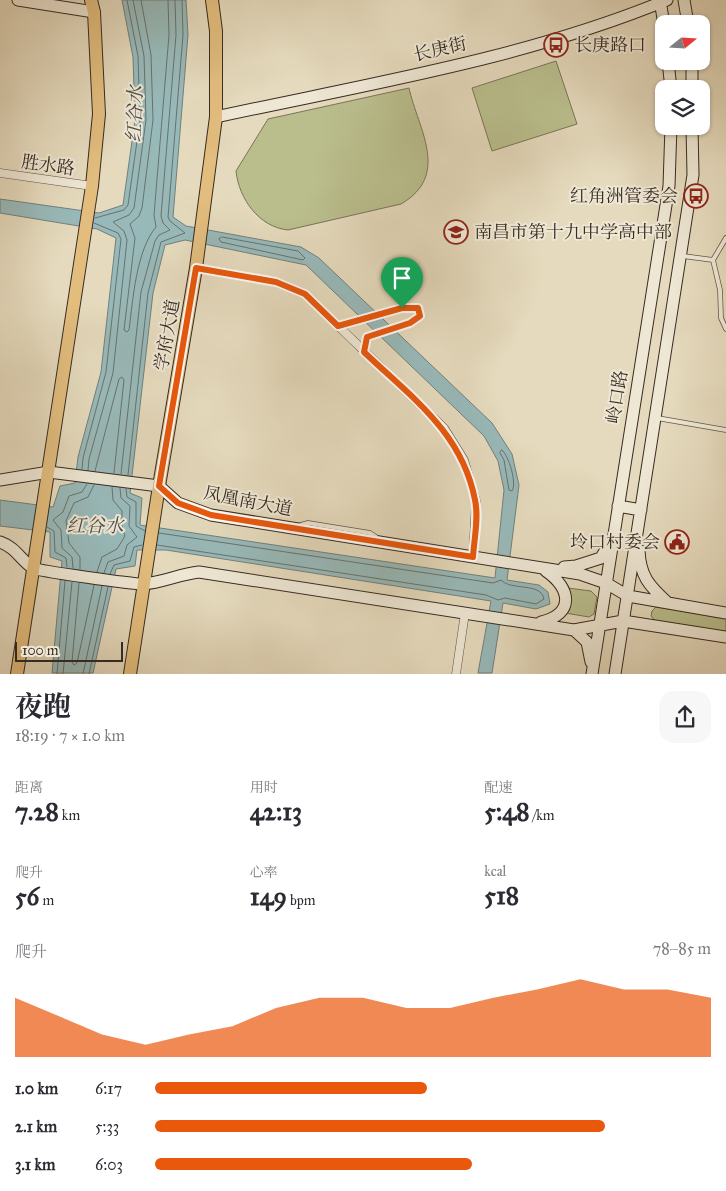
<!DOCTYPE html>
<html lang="zh">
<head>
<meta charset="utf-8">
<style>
	body { margin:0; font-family:"IM FELL Great Primer","Noto Serif SC",serif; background:#f7f7f7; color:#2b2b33; height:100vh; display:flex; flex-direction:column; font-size:19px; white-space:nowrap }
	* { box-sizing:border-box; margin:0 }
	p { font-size:16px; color:#7c7c81 }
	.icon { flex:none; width:28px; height:28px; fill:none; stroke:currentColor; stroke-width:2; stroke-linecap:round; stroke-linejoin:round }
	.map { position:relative; height:674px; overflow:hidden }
	.side { display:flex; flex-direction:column; background:#fff; flex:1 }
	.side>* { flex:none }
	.needle { width:32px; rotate:72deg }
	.controls { position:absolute; left:655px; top:15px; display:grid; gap:10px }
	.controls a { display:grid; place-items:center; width:55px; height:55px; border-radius:10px; background:#fff; box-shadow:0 1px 4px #0004; font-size:25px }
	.scale { position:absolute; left:15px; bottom:12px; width:108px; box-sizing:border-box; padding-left:5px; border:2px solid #372b22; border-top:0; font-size:14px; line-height:18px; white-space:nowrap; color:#372b22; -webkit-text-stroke:4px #eee7d4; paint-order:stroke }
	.pin { position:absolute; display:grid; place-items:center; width:42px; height:42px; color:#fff; margin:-51px -21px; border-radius:50% 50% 50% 0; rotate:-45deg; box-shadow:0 0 5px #0007 }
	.pin .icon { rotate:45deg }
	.round { display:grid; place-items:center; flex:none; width:52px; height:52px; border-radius:15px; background:#f7f7f7 }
	.overview { display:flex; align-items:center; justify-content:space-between; height:85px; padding:0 15px }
	h1 { font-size:28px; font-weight:700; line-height:38px }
	.stats { display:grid; grid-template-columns:repeat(3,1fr); gap:8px; height:85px; padding:5px 15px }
	.stats div { display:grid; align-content:center }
	.stats b { font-size:25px; font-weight:700 }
	.stats small { font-size:14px; font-weight:400 }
	.stats p { font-size:14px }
	.chart { height:140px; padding:10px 15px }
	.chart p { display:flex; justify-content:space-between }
	.chart svg { width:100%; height:90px; margin-top:5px; fill:#ea580c; opacity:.7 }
	ul { padding:0 15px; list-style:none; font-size:16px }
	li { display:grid; grid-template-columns:80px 60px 1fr; align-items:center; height:38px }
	li i { height:12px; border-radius:6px; background:#ea580c }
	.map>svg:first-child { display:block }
	.green { fill:#babe8d; stroke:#787458 }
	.water { fill:#98b9b9; stroke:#71807d; fill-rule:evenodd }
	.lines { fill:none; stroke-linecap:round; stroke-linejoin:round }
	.shore { stroke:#68726e; stroke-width:1 }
	.lane-casing { stroke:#625749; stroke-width:5.5 }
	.street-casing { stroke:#625749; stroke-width:9 }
	.secondary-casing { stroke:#372b22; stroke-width:13 }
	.primary-casing { stroke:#372b22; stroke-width:14 }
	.lane { stroke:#eee7d4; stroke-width:4 }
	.street { stroke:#eee7d4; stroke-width:8 }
	.secondary { stroke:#eee7d4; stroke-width:11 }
	.primary { stroke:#e2bd7e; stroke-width:12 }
	.route-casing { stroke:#fff; stroke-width:10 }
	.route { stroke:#ea580c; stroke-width:6 }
	.labels { text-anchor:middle; stroke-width:4; stroke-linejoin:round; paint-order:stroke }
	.poi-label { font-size:18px; fill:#372b22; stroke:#eee7d4; text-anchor:start }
	.street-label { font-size:18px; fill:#372b22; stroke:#eee7d4 }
	.water-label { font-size:19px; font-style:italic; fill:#4f4e48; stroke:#eee7d4 }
</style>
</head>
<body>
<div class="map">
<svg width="726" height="674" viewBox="0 0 726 674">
	<rect width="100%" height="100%" fill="#e5dabd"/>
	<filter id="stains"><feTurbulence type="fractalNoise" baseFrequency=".004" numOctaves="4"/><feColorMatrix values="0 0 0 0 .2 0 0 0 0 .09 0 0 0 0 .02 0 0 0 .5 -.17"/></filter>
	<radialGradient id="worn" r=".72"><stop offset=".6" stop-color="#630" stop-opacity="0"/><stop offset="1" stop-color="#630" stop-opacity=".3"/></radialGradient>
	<path class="green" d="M 556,61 L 577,124 L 492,151 L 472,88 Z
		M 409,88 C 418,129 451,175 401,204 L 288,230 C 259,227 239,199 236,171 L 268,119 Z
		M 568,588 L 591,591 L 597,597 L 594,614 L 589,617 L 565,613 Z
		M 656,607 L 726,618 L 726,633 L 656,622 L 651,616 L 652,611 Z"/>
	<path class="water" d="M 122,0 L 186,0 L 188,35 L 173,217 L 186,226 L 301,247 L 319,258 L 492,423 L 512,454 L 519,485 L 507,580 L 539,585 L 548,592 L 550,604 L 536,609 L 503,603 L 492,673 L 478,673 L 491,601 L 166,550 L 137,550 L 135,566 L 116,569 L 93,673 L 52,673 L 62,561 L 50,557 L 50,532 L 0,526 L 0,500 L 53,507 L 60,486 L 75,483 L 78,457 L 101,372 L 116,238 L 97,229 L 0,213 L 0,199 L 99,213 L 123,205 L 135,120 L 133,57 ZM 185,240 L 306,265 L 484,436 L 498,461 L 504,490 L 495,578 L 140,525 L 142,498 L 130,493 L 153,293 L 165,245 Z"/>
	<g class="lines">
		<path class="shore" d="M 141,0 L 151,55 L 153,120 L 142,208 L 139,216 L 130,224 L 135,238 L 124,330 L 127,332 L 129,330 C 133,300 136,251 156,227 L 154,215 L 169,35 L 168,0
			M 95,218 L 124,210 L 128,205 L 140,120 L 138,56 L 127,0
			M 222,237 L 298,251 L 305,258 L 303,260 L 221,242 L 219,239 Z
			M 502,450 C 509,456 517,483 512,491 L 509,490 L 504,460 L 500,453 Z
			M 82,469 L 83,458 L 106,372 L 121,239 L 118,233 L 94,223
			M 88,470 L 89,459 L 113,373 L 127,240 L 124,231 L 113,222 L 129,215 L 134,208 L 146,120 L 144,56 L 133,0
			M 95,471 L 119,379 L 122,377 L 124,380 L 114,473
			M 121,474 L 141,292 L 155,241 L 159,235 L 170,230 L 163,223 L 161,216 L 176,35 L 175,0
			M 128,475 L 148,293 L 161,242 L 185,233 L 170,221 L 168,217 L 183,35 L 182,0
			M 126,489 L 127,497 L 136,502 L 136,526 L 145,531
			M 47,527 L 54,531 L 55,552 L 66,558 L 67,567
			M 157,545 L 486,595 L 498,600 L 505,598 L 536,604 L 544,599 C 541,582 511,591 501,580 L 493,583 L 159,533
			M 73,568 L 72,557 L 62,548 L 61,530 L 53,520 L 63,512 L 69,496 L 82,492 L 87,484
			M 80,569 L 80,557 L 69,543 L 66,521 L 74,503 L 88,497 L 94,485
			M 97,572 L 102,557 L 117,549 L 125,536 L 122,526 L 122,511 L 113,500 L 112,487
			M 104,573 L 108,562 L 124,556 L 127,545 L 137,537 L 129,526 L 130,506 L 121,498 L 120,488
			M 110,574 L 114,565 L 130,561 L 134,547 L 142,545
			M 79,583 L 72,662 L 74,665 L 77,663 L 94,585
			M 57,674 L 65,581
			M 63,674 L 72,582
			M 83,674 L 102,586
			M 89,674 L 108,587"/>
		<g class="lane-casing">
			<path id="lane" d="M 726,238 L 713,260 L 720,290 L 721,318 L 726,329
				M 683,256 L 713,260
				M 338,326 L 402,308 L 417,307 L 421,316 L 410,323 L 367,337 L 364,351
				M 657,418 L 726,430
				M 301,525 L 308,523 L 370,533 L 376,537"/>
		</g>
		<g class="street-casing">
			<path id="street" d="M 0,173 L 92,186
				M 196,268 L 276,282 L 305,294 L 444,428 L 464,460 L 476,501 L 473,557
				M 456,674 L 465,613"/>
		</g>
		<g class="secondary-casing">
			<path id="secondary" d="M 18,0 L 94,12
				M 660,0 L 664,25
				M 684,0 L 688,24
				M 668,61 L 671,89
				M 692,61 L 692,89
				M 216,117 C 367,84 524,59 667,0
				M 0,480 L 49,472 L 159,486 L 178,503 L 211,515 L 580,574 L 606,583 L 628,596 L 726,613
				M 618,506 L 641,510
				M 0,542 C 17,548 20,560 33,568 C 38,571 132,584 143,584 C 161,583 180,574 199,572 L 574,630 L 623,621 L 726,637
				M 639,550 C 640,576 649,586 668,603
				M 564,567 L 576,566 L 601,558 L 610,542
				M 541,622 C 575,614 571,588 546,571
				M 574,630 L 587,642 L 591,662
				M 592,674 L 669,186 L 671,126
				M 615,674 L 693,175 L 692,126"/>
		</g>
		<g class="primary-casing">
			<path id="primary" d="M 17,674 L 92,186 L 99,114 L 94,12 L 91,0
				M 130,674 L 159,486 L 196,268 L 216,117 L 216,31 L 212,0"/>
		</g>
		<use href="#lane" class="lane"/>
		<use href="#street" class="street"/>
		<use href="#secondary" class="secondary"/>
		<use href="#primary" class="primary"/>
	</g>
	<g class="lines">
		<g class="route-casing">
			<path id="route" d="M 196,268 L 276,282 L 305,294 L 338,326 L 402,308 L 418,308 L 420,316 L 410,323 L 367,337 L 364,352 C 411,397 462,432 475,500 C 479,517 474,540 473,557 L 211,515 L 178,503 L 159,486 Z"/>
		</g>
		<use href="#route" class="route"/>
	</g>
	<defs>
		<g id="bus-ring" transform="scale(1.25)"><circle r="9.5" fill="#eee7d4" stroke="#8f2418" stroke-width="1.5"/><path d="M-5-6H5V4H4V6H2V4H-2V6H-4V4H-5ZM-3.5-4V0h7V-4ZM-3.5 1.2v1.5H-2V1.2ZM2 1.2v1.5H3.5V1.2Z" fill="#8f2418"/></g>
		<g id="school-ring" transform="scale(1.25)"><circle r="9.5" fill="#eee7d4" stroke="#8f2418" stroke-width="1.5"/><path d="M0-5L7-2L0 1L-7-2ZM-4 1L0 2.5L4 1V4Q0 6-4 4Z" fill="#8f2418"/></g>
		<g id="civic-ring" transform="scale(1.25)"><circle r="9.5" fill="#eee7d4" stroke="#8f2418" stroke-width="1.5"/><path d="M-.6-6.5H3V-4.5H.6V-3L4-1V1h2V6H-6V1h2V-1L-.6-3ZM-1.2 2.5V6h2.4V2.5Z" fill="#8f2418"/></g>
	</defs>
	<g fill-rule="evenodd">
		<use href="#bus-ring" x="556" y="45"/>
		<use href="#bus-ring" x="696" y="196"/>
		<use href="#school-ring" x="456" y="232"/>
		<use href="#civic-ring" x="677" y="542"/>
	</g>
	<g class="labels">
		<g class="poi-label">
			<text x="574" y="51">长庚路口</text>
			<text x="678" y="202" text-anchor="end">红角洲管委会</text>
			<text x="474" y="238">南昌市第十九中学高中部</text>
			<text x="660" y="548" text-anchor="end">坽口村委会</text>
		</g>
		<g class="street-label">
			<text transform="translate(440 49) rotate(-13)" y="6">长庚街</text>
			<text transform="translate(48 165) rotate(8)" y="6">胜水路</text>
			<text transform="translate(167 335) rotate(-80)" y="6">学府大道</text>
			<text transform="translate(617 397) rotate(-81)" y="6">岭口路</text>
			<text transform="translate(248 501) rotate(11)" y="6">凤凰南大道</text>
		</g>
		<g class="water-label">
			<text transform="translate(134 114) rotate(-88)" y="7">红谷水</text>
			<text x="95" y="532">红谷水</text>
		</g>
	</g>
	<rect width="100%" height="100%" filter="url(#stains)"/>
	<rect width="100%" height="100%" fill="url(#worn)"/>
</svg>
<div class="controls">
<a><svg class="needle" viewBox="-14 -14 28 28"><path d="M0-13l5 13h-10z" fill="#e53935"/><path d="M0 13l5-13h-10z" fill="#7c7c81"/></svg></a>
<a><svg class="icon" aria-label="layers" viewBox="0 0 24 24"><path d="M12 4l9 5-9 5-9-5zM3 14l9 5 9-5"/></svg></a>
</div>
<div class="scale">100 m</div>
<div class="pin" style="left:402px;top:308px;background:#1e9e55"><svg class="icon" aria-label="arrive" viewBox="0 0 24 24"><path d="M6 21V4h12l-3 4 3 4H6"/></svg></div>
</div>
<section class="side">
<div class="overview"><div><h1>夜跑</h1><p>18:19 · 7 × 1.0 km</p></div><a class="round"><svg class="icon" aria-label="share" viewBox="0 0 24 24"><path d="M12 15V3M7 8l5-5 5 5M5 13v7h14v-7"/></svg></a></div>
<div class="stats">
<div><p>距离</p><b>7.28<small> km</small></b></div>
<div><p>用时</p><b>42:13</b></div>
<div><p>配速</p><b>5:48<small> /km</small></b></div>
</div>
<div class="stats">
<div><p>爬升</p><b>56<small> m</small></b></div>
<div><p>心率</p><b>149<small> bpm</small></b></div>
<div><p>kcal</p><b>518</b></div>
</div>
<div class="chart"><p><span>爬升</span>78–85 m</p>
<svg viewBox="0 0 160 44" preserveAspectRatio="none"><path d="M0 44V15L10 24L20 33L30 38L40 33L50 29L60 20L70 15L80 15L90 20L100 20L110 15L120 11L130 6L140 11L150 11L160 15V44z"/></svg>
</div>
<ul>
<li><b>1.0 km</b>6:17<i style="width:49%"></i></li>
<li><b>2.1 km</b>5:33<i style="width:81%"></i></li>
<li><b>3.1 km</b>6:03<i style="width:57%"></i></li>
</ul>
</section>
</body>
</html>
